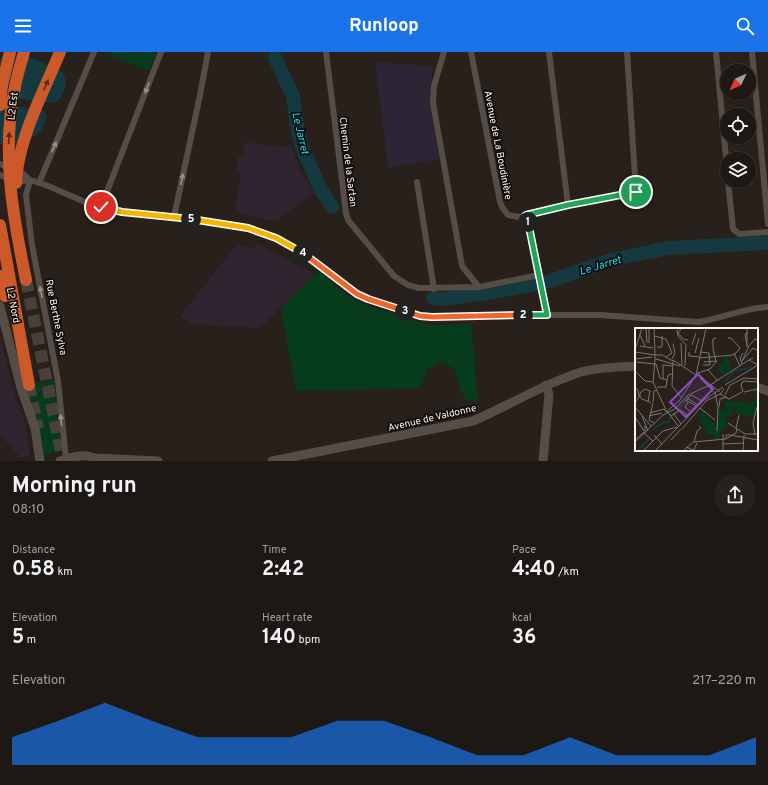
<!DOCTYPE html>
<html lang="en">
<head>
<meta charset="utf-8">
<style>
	body { margin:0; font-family:Overpass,sans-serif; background:#26211d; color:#f1f3f6; height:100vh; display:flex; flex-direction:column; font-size:15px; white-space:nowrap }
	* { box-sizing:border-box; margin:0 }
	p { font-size:13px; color:#a1a0a0 }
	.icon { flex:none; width:22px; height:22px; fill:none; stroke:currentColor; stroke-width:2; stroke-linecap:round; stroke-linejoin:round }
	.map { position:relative; height:409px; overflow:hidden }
	.sheet { display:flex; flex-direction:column; background:#1e1814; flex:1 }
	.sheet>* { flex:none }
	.needle { width:26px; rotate:226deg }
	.tools { position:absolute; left:720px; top:12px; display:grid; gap:8px }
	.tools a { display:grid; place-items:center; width:36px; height:36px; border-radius:50%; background:#1e1814; box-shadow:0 1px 3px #0004,0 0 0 1px #3c3734; font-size:20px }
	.pin { position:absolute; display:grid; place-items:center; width:34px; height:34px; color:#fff; margin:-17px; border:2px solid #fff; border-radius:50%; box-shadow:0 1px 4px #0007 }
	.km { position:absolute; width:20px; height:20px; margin:-10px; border-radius:50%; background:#222; color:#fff; font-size:11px; line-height:20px; text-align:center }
	.round { display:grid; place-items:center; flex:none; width:42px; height:42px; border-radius:21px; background:#26211d }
	.headline { display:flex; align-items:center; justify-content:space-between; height:68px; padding:0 12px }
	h1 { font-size:22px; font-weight:700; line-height:30px }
	.metrics { display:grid; grid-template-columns:repeat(3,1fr); gap:6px; height:68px; padding:4px 12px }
	.metrics div { display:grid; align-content:center }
	.metrics b { font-size:20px; font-weight:700 }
	.metrics small { font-size:11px; font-weight:400 }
	.metrics p { font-size:11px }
	.chart { height:112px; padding:8px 12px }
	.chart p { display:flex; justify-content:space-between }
	.chart svg { width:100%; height:72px; margin-top:4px; fill:#1a73e8; opacity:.7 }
	header { display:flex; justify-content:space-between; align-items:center; height:52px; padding:0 12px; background:#1a73e8; color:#fff; font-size:18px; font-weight:700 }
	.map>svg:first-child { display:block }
	.commercial { fill:#312431 }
	.industrial { fill:#2c2535 }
	.green { fill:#063c1c }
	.water { fill:#143a3f }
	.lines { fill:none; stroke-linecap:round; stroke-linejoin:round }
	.river { stroke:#143a3f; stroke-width:14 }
	.highway-tunnel { stroke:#48403a; stroke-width:12; stroke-dasharray:12 6; stroke-linecap:butt }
	.street { stroke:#574d47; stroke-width:6 }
	.secondary { stroke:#574d47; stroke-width:9 }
	.highway { stroke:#cb592a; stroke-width:12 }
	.oneway { fill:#5a2a16 }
	.oneway2 { fill:#98908b }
	.split-1-casing { stroke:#fff; stroke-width:8 }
	.split-2-casing { stroke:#fff; stroke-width:8 }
	.split-3-casing { stroke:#fff; stroke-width:8 }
	.split-4-casing { stroke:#fff; stroke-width:8 }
	.split-5-casing { stroke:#fff; stroke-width:8 }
	.split-6-casing { stroke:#fff; stroke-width:8 }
	.split-1 { stroke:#22a559; stroke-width:5 }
	.split-2 { stroke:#22a559; stroke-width:5 }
	.split-3 { stroke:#f0652b; stroke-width:5 }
	.split-4 { stroke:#f0652b; stroke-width:5 }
	.split-5 { stroke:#f5b400; stroke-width:5 }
	.split-6 { stroke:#f5b400; stroke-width:5 }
	.labels { text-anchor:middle; stroke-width:3.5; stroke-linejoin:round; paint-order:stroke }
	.street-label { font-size:10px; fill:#faf4f0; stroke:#0e0a08 }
	.water-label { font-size:11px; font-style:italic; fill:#1bdef1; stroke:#0e0a08 }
	.inset-river { fill:none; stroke:#143a3f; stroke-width:2 }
	.inset-road { fill:none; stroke:#7c7570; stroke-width:1 }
	.view { fill:#8e4ac6; fill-opacity:0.15; stroke:#8e4ac6; stroke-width:2 }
	.inset-edge { fill:none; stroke:#faf4f0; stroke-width:2 }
</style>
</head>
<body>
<header><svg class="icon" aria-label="menu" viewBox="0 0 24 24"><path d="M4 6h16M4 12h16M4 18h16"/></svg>Runloop<svg class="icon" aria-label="search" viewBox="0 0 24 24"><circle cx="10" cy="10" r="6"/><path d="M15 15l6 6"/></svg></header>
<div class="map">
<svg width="768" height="409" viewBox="0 0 768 409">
	<rect width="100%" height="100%" fill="#28201a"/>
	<path class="commercial" d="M 245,90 L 281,95 L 291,94 L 300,118 L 314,141 L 277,168 L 266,168 L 235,160 L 241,120 L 236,119 L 238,105 L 243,105 Z
		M 238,191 L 253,197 L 257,191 L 314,222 L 260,276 L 193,272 L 188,270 L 180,264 Z
		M 0,284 L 14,340 L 26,375 L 30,403 L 21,406 L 0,383 Z"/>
	<path class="industrial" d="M 375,10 L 433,14 L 430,46 L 439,107 L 388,116 Z"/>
	<path class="green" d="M 104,0 L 156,0 L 149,19 Z
		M 319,218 L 346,243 L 362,252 L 413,269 L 433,273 L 471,272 L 478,351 L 467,348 L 461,340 L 454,316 L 441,310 L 428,317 L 420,336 L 296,339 L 281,256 Z
		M 55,328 L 56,343 L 55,352 L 62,398 L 44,403 L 39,375 L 22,333 Z"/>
	<path class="water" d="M 12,1 L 33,6 L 63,20 L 66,30 C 65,35 63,44 59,48 C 51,55 9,45 0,40 L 0,6 Z
		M 0,53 L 41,57 L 46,61 C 47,86 21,92 0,92 Z"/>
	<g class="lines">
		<path class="river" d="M 275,6 L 293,44 L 298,80 L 303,98 L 320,136 L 332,155
			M 433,246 L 442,247 L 489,241 L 550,229 L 611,208 L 668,196 L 768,191"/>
		<path class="highway-tunnel" d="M 26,228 L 63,409
			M 29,333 L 38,377"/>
		<path class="street" d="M 326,0 L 346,161 L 348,168 L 394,224 L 408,233 L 419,236 L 479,235 L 539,223
			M 444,0 L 434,34 L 433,51 L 462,214 L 479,235
			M 471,0 L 500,150 L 502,155 L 508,163 L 519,165 L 568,153 L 636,140 L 627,0
			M 549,0 L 568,153
			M 716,0 L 727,116
			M 752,0 L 768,172
			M 0,112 L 21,120 L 30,128
			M 0,123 L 17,130 L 30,128 L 46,133 L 85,150 L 122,160 L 204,169 L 238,174 L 253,178 L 276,187 L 308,204 L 357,242 L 368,247 L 420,264 L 432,265 L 547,263 L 600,263 L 699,270 C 722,266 744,256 768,255
			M 30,128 L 26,143 L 32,193 L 58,329 L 66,407
			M 728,129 L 733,177 L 739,182 L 768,180
			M 417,130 L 434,237
			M 39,131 L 94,0
			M 101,155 L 161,0
			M 527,163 L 547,263
			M 174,165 L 200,43 L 208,0"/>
		<path class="secondary" d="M 0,254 L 21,336 L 35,376 L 40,409
			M 757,335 L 768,339
			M 60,409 C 71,405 84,401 95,406 L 158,409
			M 272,409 L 473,369 C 510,353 543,332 581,320 C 599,315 618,315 636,314
			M 543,409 L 549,342 L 546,333"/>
		<path class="highway" d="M 24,0 C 21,12 17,23 15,35 C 1,100 13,165 26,228
			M 0,53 L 2,33 L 10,0
			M 16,131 C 17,89 44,39 60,0
			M 0,173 L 29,333
			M 0,224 L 5,244"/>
	</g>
	<defs><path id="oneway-solid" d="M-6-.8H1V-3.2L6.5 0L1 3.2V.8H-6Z"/></defs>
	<g class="oneway">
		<use href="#oneway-solid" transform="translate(46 33) rotate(-67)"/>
		<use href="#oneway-solid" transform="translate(9 86) rotate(-86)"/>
	</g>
	<g class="oneway2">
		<use href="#oneway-solid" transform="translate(147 36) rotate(111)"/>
		<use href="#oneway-solid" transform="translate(54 95) rotate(-67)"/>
		<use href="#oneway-solid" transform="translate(182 127) rotate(-78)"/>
		<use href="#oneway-solid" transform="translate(41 240) rotate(-101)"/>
		<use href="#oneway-solid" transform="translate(61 368) rotate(-97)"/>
	</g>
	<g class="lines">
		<g class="split-1-casing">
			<path id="split-1" d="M 528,170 L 526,163 L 568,153 L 636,140"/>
		</g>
		<g class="split-2-casing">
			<path id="split-2" d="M 523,263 L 547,263 L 528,170"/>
		</g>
		<g class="split-3-casing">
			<path id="split-3" d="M 405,259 L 420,264 L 432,265 L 523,263"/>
		</g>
		<g class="split-4-casing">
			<path id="split-4" d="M 303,201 L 357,242 L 368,247 L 405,259"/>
		</g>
		<g class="split-5-casing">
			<path id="split-5" d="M 191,167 L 248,176 L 276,186 L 303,201"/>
		</g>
		<g class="split-6-casing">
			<path id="split-6" d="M 101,155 L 122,160 L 191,167"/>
		</g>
		<use href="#split-1" class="split-1"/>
		<use href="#split-2" class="split-2"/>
		<use href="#split-3" class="split-3"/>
		<use href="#split-4" class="split-4"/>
		<use href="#split-5" class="split-5"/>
		<use href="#split-6" class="split-6"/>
	</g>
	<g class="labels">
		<g class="street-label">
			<text transform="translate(12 54) rotate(-83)" y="4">L2 Est</text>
			<text transform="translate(499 93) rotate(79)" y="4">Avenue de La Boudinière</text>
			<text transform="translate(349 110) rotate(83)" y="4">Chemin de la Sartan</text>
			<text transform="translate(14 253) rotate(79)" y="4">L2 Nord</text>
			<text transform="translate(57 265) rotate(79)" y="4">Rue Berthe Sylva</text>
			<text transform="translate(432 365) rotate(-13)" y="4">Avenue de Valdonne</text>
		</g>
		<g class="water-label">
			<text transform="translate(301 81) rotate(77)" y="4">Le Jarret</text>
			<text transform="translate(600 213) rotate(-17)" y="4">Le Jarret</text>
		</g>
	</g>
	<g transform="translate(635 276)">
		<rect width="123" height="123" fill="#28201a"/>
		<path d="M 92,27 L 96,41 L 87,47 L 82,39 L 90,32 L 87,29 ZM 120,62 L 123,62 L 123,74 L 118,90 L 115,89 L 113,92 L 113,88 L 101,86 L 100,79 L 95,83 L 98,85 L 97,88 L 91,88 L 92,99 L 84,104 L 85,111 L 79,111 L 79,107 L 73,107 L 62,85 L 66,87 L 68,83 L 71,89 L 74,88 L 77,95 L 80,95 L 80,104 L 84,80 L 87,83 L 91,81 L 90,75 L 86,73 L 106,74 L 116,71 L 109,75 L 112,77 L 121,71 Z" fill="#063c1c"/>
		<path class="inset-river" d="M 90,54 L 99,43 L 117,39M 18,101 L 30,94 L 34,94 L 36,87 L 42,84 L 53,68M 4,121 L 15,110"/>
		<path class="inset-road" d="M 11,0 L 12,15M 19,0 L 20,27 L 27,27 L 38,33 L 37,58 L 46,69M 44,0 L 42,3 L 43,8 L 51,17M 47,0 L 43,5 L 48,11 L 53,12M 112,0 L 112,18M 5,7 L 10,18M 19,8 L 31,11 L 37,25 L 31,29M 14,15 L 14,0M 46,15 L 47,37M 57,17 L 61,5M 5,18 L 18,20M 22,19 L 27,19 L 27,8M 112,19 L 110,6 L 113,5M 0,22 L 7,0M 0,24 L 20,27 L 20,32M 54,24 L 54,28 L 64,29M 65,24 L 74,25 L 75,37 L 68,37M 60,25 L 64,10M 99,25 L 105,38M 64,30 L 98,27 L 102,24 L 105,20 L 96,10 L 93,10M 118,30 L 114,32 L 123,37M 0,31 L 17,29M 21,31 L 45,38M 37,31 L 40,25 L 38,16M 38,32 L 61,47M 107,33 L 114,18 L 120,11 L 123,12M 107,33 L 118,20 L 123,23M 0,34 L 21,36 L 25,50 L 32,52M 69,34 L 82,33M 107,36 L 105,30 L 108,25M 50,38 L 51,17M 73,42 L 83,53M 0,43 L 10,53 L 18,54M 63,45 L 75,41 L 81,34 L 78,20 L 78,11 L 81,10M 65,50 L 80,65 L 83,79 L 82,103M 28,51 L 28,37 L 38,38M 18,54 L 31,82M 18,54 L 20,32M 72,54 L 85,64M 78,55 L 114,32M 90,57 L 123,37M 22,59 L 31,59 L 33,47 L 37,46M 0,60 L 3,62 L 4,69 L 0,75M 108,64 L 106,57 L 108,53 L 123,54M 109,64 L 123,61M 85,66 L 94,71 L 107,64M 90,67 L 95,57 L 109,50 L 123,51M 52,70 L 63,77M 50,72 L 62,78M 51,73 L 56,67 L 67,73M 71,73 L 85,66 L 89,61M 13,74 L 15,63 L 10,61 L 5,65 L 5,69 L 7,71 L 12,73 L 16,75M 18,74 L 19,63 L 22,62M 53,74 L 50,79 L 56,84M 18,75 L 14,92 L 19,95M 0,79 L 16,98M 84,79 L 85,71 L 92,69M 65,80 L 80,92M 32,83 L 43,98M 31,84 L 45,72 L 61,47 L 71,0M 15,85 L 29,81 L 31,84M 39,86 L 46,96M 28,87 L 40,81 L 53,67 L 79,55M 7,88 L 13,103M 14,88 L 27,85M 36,88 L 45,82 L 53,87M 0,89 L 9,103M 93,95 L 110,106 L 123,106M 10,98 L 10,106 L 18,113M 101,100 L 104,87M 47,101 L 71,73M 88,106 L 88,123M 19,107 L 27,116M 120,107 L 118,95 L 122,79M 91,111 L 91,107 L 95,107 L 123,112M 0,112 L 9,104M 36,112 L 46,101M 0,114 L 29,86M 59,114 L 62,103 L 66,100 L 64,98M 88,116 L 109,115M 51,119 L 59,122 L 62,115M 8,123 L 28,103 L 42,99M 20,123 L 68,73 L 88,59M 48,123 L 58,114 L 91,111 L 101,105 L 102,101M 108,123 L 109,107"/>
		<path class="view" d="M 63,46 L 78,61 L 51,89 L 35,74 Z"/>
		<rect width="123" height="123" class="inset-edge"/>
	</g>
</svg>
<div class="tools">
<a><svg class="needle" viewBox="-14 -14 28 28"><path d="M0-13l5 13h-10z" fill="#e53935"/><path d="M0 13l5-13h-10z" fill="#a1a0a0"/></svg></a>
<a><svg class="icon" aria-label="locate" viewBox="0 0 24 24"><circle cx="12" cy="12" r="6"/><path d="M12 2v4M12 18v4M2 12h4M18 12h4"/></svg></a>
<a><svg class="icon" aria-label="layers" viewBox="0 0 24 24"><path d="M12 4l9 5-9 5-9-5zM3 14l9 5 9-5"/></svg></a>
</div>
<div class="pin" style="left:636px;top:140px;background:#1e9e55"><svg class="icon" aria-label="arrive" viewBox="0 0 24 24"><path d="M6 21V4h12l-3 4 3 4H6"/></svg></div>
<div class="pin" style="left:101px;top:155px;background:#d93025"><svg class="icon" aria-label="check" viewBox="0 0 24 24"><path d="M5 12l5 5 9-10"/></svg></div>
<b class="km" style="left:528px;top:170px">1</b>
<b class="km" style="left:523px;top:263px">2</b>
<b class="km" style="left:405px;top:259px">3</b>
<b class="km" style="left:303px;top:201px">4</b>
<b class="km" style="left:191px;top:167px">5</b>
</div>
<section class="sheet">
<div class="headline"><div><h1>Morning run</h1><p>08:10</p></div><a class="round"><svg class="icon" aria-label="share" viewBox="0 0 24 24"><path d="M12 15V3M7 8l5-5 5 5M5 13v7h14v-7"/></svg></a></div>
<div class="metrics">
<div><p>Distance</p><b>0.58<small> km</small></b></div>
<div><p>Time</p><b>2:42</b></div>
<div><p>Pace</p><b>4:40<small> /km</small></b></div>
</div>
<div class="metrics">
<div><p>Elevation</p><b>5<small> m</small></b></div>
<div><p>Heart rate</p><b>140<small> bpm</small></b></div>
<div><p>kcal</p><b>36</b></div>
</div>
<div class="chart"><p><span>Elevation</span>217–220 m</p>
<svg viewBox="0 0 160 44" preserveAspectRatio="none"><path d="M0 44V27L10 17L20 6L30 17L40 27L50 27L60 27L70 17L80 17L90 27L100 38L110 38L120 27L130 38L140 38L150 38L160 27V44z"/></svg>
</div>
</section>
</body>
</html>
